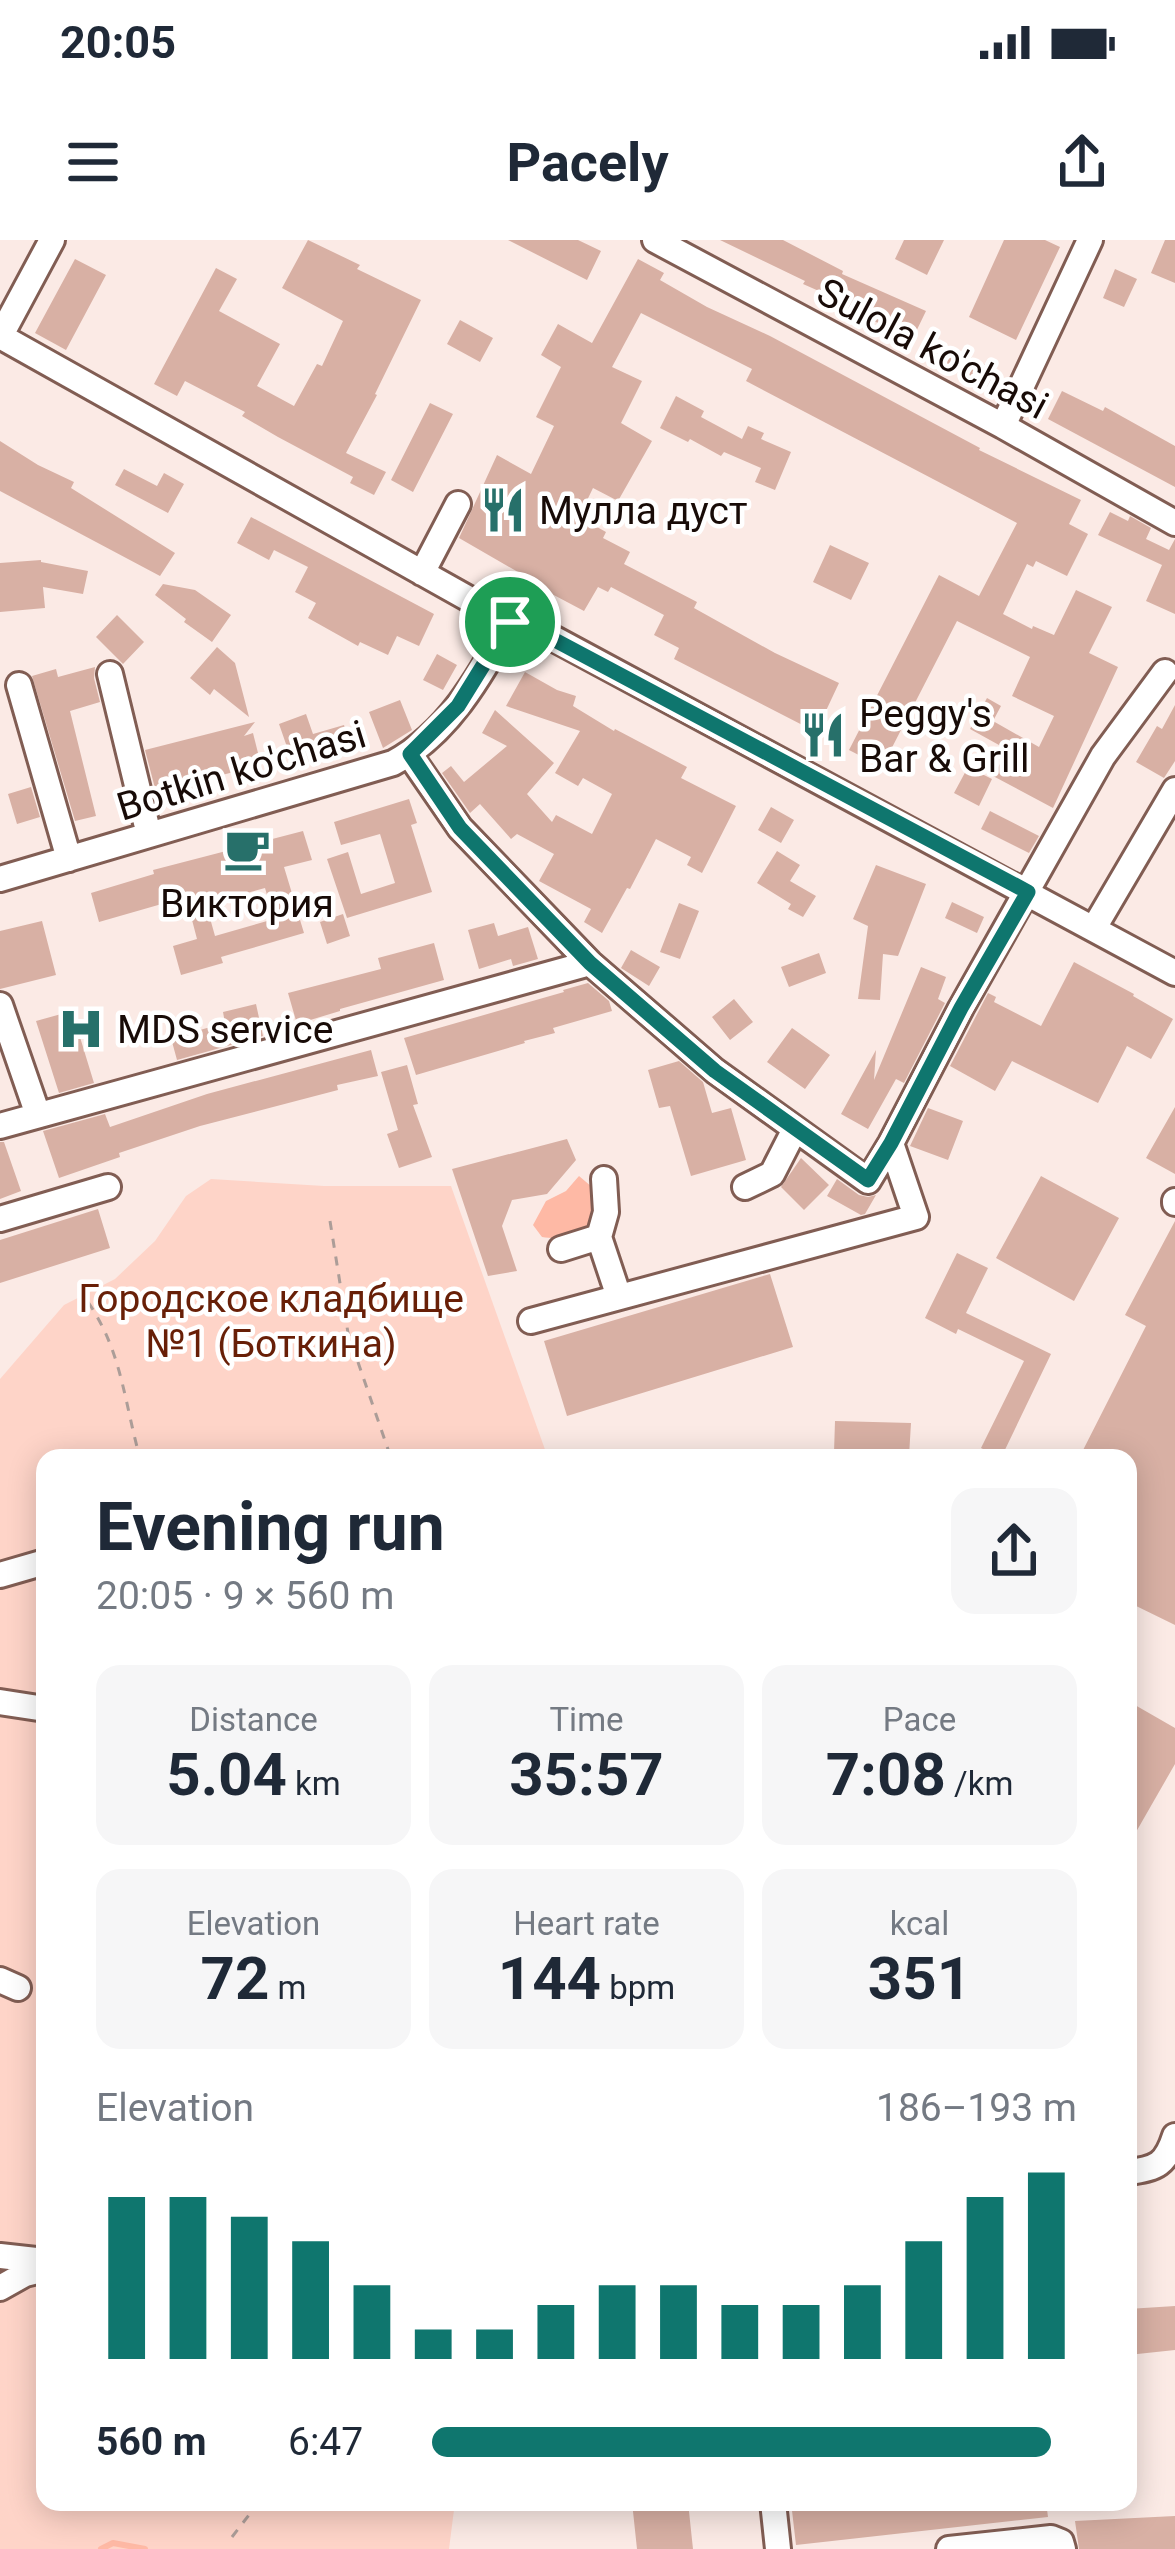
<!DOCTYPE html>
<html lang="en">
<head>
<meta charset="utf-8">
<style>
	body { margin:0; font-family:Roboto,sans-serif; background:#f6f6f7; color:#1f2937; height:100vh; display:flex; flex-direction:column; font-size:45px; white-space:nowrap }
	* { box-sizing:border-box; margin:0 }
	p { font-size:39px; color:#747a83 }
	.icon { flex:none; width:66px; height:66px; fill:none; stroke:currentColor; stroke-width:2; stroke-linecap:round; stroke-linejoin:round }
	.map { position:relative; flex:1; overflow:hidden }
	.details { position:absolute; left:36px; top:1209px; width:1101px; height:1062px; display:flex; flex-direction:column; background:#fff; border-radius:24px; box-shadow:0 6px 30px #0003 }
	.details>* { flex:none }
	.pin { position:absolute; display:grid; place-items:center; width:102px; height:102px; color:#fff; margin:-51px; border:6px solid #fff; border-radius:50%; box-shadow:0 3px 12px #0007 }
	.round { display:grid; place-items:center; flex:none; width:126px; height:126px; border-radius:24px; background:#f6f6f7 }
	.head { display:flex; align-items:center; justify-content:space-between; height:204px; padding:0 60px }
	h1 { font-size:66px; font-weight:700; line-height:90px }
	.metrics { display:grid; grid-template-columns:repeat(3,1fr); gap:18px; height:204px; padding:12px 60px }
	.metrics div { display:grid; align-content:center; border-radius:24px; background:#f6f6f7; text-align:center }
	.metrics b { font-size:60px; font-weight:700 }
	.metrics small { font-size:33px; font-weight:400 }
	.metrics p { font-size:33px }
	.chart { height:336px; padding:24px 60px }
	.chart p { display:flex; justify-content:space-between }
	.chart svg { width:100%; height:216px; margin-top:12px; stroke:#0f766e; stroke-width:6 }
	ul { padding:0 60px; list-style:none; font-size:39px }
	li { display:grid; grid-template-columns:192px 144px 1fr; align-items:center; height:90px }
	li i { height:30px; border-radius:15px; background:#0f766e }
	.status { display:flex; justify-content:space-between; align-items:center; height:84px; padding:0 60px; background:#fff; direction:ltr }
	.status svg { height:33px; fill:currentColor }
	header { display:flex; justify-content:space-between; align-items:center; height:156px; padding:0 60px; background:#fff; font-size:54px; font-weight:700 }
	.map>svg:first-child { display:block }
	.green { fill:#fed4c8 }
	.water { fill:#feb9a5 }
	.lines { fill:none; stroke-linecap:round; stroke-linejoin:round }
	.stream { stroke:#feb9a5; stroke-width:6 }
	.building { fill:#d8b0a4; fill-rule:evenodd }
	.minor-casing { stroke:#815d53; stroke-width:30 }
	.path { stroke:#ac9d98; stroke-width:3; stroke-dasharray:9 9; stroke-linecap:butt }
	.minor { stroke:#fff; stroke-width:24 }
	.route-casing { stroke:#fff; stroke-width:24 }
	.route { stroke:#0f766e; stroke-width:15 }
	.labels { text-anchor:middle; stroke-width:9; stroke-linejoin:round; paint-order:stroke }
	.street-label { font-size:39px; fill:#180b07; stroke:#fff }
	.poi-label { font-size:39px; fill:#180b07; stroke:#fff; text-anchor:start }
	.park-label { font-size:39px; fill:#681f07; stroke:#fff }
</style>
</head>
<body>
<div class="status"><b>20:05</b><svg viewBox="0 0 49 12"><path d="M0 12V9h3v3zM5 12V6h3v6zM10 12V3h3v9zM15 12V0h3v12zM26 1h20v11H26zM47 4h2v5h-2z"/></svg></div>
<header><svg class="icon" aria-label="menu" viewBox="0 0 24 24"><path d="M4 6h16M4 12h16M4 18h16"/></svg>Pacely<svg class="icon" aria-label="share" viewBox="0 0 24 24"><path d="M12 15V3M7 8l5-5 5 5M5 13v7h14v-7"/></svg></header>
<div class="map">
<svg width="1175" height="2309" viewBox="0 0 1175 2309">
	<rect width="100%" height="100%" fill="#fbeae5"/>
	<path class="green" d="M 211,939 L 324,946 L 451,946 L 548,1218 L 45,1218 L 45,2262 L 455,2262 L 449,2309 L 0,2309 L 0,1139 L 64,1065 L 115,1039 L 155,1001 L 186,956 Z"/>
	<path class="water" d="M 579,936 L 592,947 L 597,975 C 580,994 567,1001 542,997 L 533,985 L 546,961 L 566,951 Z"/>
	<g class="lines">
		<path class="stream" d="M 101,2309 L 113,2303 L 145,2309"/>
	</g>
	<path class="building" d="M 308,0 L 360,25 L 357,29 L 421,60 L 375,154 L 377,155 L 346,213 L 386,232 L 374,255 L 350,243 L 353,237 L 278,197 L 242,176 L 245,172 L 185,141 L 177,156 L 154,144 L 216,28 L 237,39 L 219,71 L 280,104 L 257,146 L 294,166 L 317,124 L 322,126 L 343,81 L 282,48 Z
		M 508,0 L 578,0 L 601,11 L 587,40 Z
		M 720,0 L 783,0 L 843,31 L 842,34 L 926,71 L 912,100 L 836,62 L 837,59 L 803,44 L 805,41 Z
		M 904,0 L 944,0 L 927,35 L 895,19 Z
		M 1004,0 L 1045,0 L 1060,7 L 1016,100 L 969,77 Z
		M 1165,0 L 1175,0 L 1175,43 L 1151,33 Z
		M 75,19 L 106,35 L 66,110 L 35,93 Z
		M 638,19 L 664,33 L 660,40 L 707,67 L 770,96 L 980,208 L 979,210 L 1081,260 L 1069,284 L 1088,294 L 1067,336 L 1036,321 L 1033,327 L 1027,324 L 1003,374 L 1032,389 L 1033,386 L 1054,395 L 1076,350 L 1112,367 L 1089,413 L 1118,427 L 1053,568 L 993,536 L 1008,510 L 970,489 L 987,458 L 1001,466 L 993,481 L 1039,507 L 1054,476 L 1012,456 L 1030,417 L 957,381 L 882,527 L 849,510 L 939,335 L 979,356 L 1017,283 L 746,141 L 752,129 L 641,73 L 612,127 L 642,141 L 621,183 L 652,201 L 618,261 L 593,248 L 579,277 L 606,292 L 603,298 L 630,312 L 624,324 L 697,362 L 694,368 L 775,413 L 839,443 L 816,492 L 674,419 L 679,408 L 654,395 L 664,375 L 611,347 L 608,352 L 598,347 L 584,371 L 516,335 L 518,332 L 459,298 L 497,215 L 531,234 L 554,186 L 536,177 L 561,127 L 541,115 L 558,84 L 592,103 Z
		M 1115,29 L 1137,39 L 1124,67 L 1103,58 Z
		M 460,80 L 493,98 L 480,122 L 447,104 Z
		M 950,107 L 996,130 L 988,147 L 941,125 Z
		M 1062,151 L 1103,171 L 1105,167 L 1175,206 L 1175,247 L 1048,179 Z
		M 676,156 L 704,171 L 701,177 L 742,199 L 748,186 L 764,193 L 761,199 L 791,212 L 775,250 L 755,242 L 761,228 L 724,212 L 721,216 L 690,199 L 688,202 L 660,188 Z
		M 430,163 L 453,174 L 413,252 L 391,240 Z
		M 0,201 L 38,225 L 74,242 L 71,248 L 175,313 L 160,336 L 0,251 Z
		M 124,229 L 157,246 L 164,233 L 184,244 L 168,273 L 115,245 Z
		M 1110,272 L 1128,281 L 1130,276 L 1151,288 L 1146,299 L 1169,310 L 1175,299 L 1175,374 L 1146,361 L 1162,325 L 1098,295 Z
		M 251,277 L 434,374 L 419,406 L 397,396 L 388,415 L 360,402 L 358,406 L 308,378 L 316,363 L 295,352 L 308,327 L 274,310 L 269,320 L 237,303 Z
		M 830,305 L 869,323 L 851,360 L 813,342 Z
		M 41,320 L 41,322 L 88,331 L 83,354 L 43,347 L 45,368 L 0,372 L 0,323 Z
		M 163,344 L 195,350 L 231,375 L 212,402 L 184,382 L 186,379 L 155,355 Z
		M 117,375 L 144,402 L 123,424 L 96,397 Z
		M 217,407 L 235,423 L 249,477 L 214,449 L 210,455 L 190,438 Z
		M 437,414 L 457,425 L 443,450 L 423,440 Z
		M 95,427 L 94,438 L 100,462 L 70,471 L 96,576 L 75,581 L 32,436 L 56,429 L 58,437 Z
		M 525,432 L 557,450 L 576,456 L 573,466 L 614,491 L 615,489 L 687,527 L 681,538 L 736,566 L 702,633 L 687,625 L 691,617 L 656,599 L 630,649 L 627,648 L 602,693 L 584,682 L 591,669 L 539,641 L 554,614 L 517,594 L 511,599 L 480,564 L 470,573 L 442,533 L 451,526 L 464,542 L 507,506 L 482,493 L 495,470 L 554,523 L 527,554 L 552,582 L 556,575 L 592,594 L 612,554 L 583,538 L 578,546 L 555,533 L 580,491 L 506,466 Z
		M 400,460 L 412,490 L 383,508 L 369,472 Z
		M 1175,465 L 1175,521 L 1164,538 L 1136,522 L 1157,486 L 1162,489 Z
		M 306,474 L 313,494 L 344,485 L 352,511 L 326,519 L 325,516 L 294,527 L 279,484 Z
		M 255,482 L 244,496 L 253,493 L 261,525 L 156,552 L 145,510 Z
		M 968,527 L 992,539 L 979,566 L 954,553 Z
		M 31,547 L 40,577 L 17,584 L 8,554 Z
		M 409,559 L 417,583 L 411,585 L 432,652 L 347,678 L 327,619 L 348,612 L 361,654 L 395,643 L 380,594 L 341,605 L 334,582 Z
		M 771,567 L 794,580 L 781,603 L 758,590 Z
		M 990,571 L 1039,596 L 1029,613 L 981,589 Z
		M 303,591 L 312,620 L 284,627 L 304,693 L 221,717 L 223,723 L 181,735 L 173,706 L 197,699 L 186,657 L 99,682 L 91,653 L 154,634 L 153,630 ZM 265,648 L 274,679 L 215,696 L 206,664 Z
		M 777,611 L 800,625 L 790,641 L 816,656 L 803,677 L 788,669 L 791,664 L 757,643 Z
		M 876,625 L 926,644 L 898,716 L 883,714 L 880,760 L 858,759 L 868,686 L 853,679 Z
		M 952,662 L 984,677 L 977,693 L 945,678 Z
		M 679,663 L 699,671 L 680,719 L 660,712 Z
		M 343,674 L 350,696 L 327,704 L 320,682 Z
		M 42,681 L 56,735 L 0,749 L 0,691 Z
		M 494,683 L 498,696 L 528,687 L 538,719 L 513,726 L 511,719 L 479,729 L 468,690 Z
		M 434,703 L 444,740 L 340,769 L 340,771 L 297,784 L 288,753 L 381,729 L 378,718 Z
		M 631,710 L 660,727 L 649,746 L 621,728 Z
		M 819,713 L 826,733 L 789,747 L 781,727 Z
		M 1074,722 L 1134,754 L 1133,756 L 1173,779 L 1151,819 L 1127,806 L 1098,863 L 1012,821 L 995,851 L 950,826 L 988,753 L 996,757 L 994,762 L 1041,786 Z
		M 921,727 L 946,737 L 938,759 L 945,763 L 904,843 L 896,839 L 868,889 L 841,874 L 876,810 L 874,840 Z
		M 588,743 L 609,761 L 612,771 L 553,788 L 555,793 L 524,801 L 525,803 L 416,835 L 404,798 L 564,752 L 563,750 Z
		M 734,759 L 753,782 L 730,800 L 712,777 Z
		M 256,764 L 263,796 L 177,820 L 171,798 L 225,783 L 223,772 Z
		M 72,771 L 94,843 L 59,853 L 36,781 Z
		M 792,788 L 830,815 L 805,849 L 767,822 Z
		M 371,810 L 378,836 L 337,845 L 338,850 L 200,886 L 119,913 L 120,917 L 59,938 L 43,891 L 105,874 L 110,887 L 207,854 Z
		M 679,821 L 703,842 L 712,873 L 731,868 L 746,920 L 691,936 L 670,866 L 659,868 L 648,830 Z
		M 407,825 L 418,864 L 413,865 L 432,917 L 399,928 L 387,894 L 398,890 L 381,832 Z
		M 1175,867 L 1175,934 L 1146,918 Z
		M 928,868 L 963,881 L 948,920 L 910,906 Z
		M 567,899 L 576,920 L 547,954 L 512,960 L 502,986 L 517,1031 L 488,1036 L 452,929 Z
		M 0,902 L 4,902 L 21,951 L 0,959 Z
		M 801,918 L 829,945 L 804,970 L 781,947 Z
		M 1041,936 L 1119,978 L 1074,1061 L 996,1018 Z
		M 837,939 L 859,955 L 868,957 L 876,955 L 865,974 L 861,975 L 827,956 Z
		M 98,969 L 110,1008 L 0,1043 L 0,1000 Z
		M 1175,981 L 1175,1385 L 1128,1362 L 1128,1218 L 1079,1218 L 1146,1086 L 1125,1075 Z
		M 957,1013 L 988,1028 L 966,1073 L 1051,1114 L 1001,1218 L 981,1208 L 1024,1121 L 958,1089 L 956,1094 L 925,1078 Z
		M 770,1034 L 793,1107 L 567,1176 L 544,1101 Z
		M 835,1181 L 911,1183 L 909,1216 L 845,1218 L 845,1214 L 834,1213 Z
		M 1128,1461 L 1175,1488 L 1175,1524 L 1128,1606 Z
		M 1175,2066 L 1175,2110 L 1128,2115 L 1128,2069 Z
		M 632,2262 L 688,2262 L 693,2309 L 637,2309 Z
		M 791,2262 L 1046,2262 L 1048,2277 L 796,2305 Z
		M 1175,2276 L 1175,2309 L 1079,2309 L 1075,2281 Z"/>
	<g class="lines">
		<g class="minor-casing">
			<path id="minor" d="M 655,0 L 1003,186 L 1175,283
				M 0,96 L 510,382 L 551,397 L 1175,733
				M 0,97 L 52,0
				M 1003,186 L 1090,0
				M 422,333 L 458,264
				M 110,434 L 149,595
				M 19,445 L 69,619
				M 409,514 L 460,588 L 590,723 L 715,831 L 868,941 L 891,903 L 961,768 L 1103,516 L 1165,432
				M 0,639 L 393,523 C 449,493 480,436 510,382
				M 1094,688 L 1175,550
				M 0,765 L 38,875
				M 0,886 L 590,723
				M 604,939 L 606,972 L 599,997 L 619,1057
				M 745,947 L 772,934 L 795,889
				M 1175,961 L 1175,963
				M 0,979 L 108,947
				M 561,1009 L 599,997
				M 531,1081 L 916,977 L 891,903
				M 0,1335 L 45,1322
				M 0,1462 L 45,1469
				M 0,1740 L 18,1748
				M 1128,1932 C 1157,1929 1166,1924 1175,1896
				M 0,2016 L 45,2021
				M 0,2048 L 25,2034 L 45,2029
				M 773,2262 L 778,2309
				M 949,2309 L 1051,2298 L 1061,2302 L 1063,2309"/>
		</g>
		<path class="path" d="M 330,981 L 348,1093 L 391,1218
			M 88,1062 C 122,1112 124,1161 140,1218
			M 232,2297 L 252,2271 L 256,2262"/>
		<use href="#minor" class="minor"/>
	</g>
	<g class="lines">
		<g class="route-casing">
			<path id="route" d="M 510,382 L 551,398 L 1028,652 L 961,768 L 891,903 L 868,940 L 715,831 L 590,723 L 460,588 L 410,514 L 458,466 Z"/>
		</g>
		<use href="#route" class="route"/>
	</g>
	<defs>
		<g id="restaurant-bare" transform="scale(3.6)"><path d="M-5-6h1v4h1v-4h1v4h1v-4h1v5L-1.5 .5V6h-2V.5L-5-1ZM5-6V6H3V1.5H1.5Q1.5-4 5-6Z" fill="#27706a" stroke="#fff" stroke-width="2.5" paint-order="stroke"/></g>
		<g id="cafe-bare" transform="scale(3.6)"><path d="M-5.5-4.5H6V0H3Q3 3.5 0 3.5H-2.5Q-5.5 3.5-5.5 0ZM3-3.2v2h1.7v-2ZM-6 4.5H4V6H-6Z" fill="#27706a" stroke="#fff" stroke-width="2.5" paint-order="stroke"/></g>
		<g id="hospital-bare" transform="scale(3.6)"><path d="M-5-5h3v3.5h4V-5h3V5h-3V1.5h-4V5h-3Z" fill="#27706a" stroke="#fff" stroke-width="2.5" paint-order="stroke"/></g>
	</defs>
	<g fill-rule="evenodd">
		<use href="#restaurant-bare" x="503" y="270"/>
		<use href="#restaurant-bare" x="823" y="495"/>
		<use href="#cafe-bare" x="247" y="609"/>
		<use href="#hospital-bare" x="81" y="789"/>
	</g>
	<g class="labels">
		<g class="street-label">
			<text transform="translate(933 108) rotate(28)" y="14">Sulola ko'chasi</text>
			<text transform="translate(241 530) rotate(-17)" y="14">Botkin ko'chasi</text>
		</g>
		<g class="poi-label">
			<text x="539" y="284">Мулла дуст</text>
			<text x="859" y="487">Peggy's<tspan x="859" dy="45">Bar &amp; Grill</tspan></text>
			<text x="247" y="677" text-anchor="middle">Виктория</text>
			<text x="117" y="803">MDS service</text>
		</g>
		<g class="park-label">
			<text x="271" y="1072">Городское кладбище<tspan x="271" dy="45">№1 (Боткина)</tspan></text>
		</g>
	</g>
</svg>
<div class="pin" style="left:510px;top:382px;background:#1e9e55"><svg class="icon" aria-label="arrive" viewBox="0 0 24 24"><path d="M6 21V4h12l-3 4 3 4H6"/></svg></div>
<section class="details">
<div class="head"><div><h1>Evening run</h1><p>20:05 · 9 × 560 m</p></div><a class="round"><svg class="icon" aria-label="share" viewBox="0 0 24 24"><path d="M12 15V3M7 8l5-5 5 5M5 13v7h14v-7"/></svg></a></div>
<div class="metrics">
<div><p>Distance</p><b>5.04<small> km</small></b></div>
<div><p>Time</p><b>35:57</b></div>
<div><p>Pace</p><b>7:08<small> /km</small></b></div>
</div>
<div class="metrics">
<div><p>Elevation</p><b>72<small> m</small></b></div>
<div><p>Heart rate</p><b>144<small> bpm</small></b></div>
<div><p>kcal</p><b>351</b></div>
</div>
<div class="chart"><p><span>Elevation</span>186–193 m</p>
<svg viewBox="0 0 160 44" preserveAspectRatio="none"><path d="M5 44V11M15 44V11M25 44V15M35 44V20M45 44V29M55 44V38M65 44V38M75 44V33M85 44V29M95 44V29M105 44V33M115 44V33M125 44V29M135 44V20M145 44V11M155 44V6"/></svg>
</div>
<ul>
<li><b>560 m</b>6:47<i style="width:96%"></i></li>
</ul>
</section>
</div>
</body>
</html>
